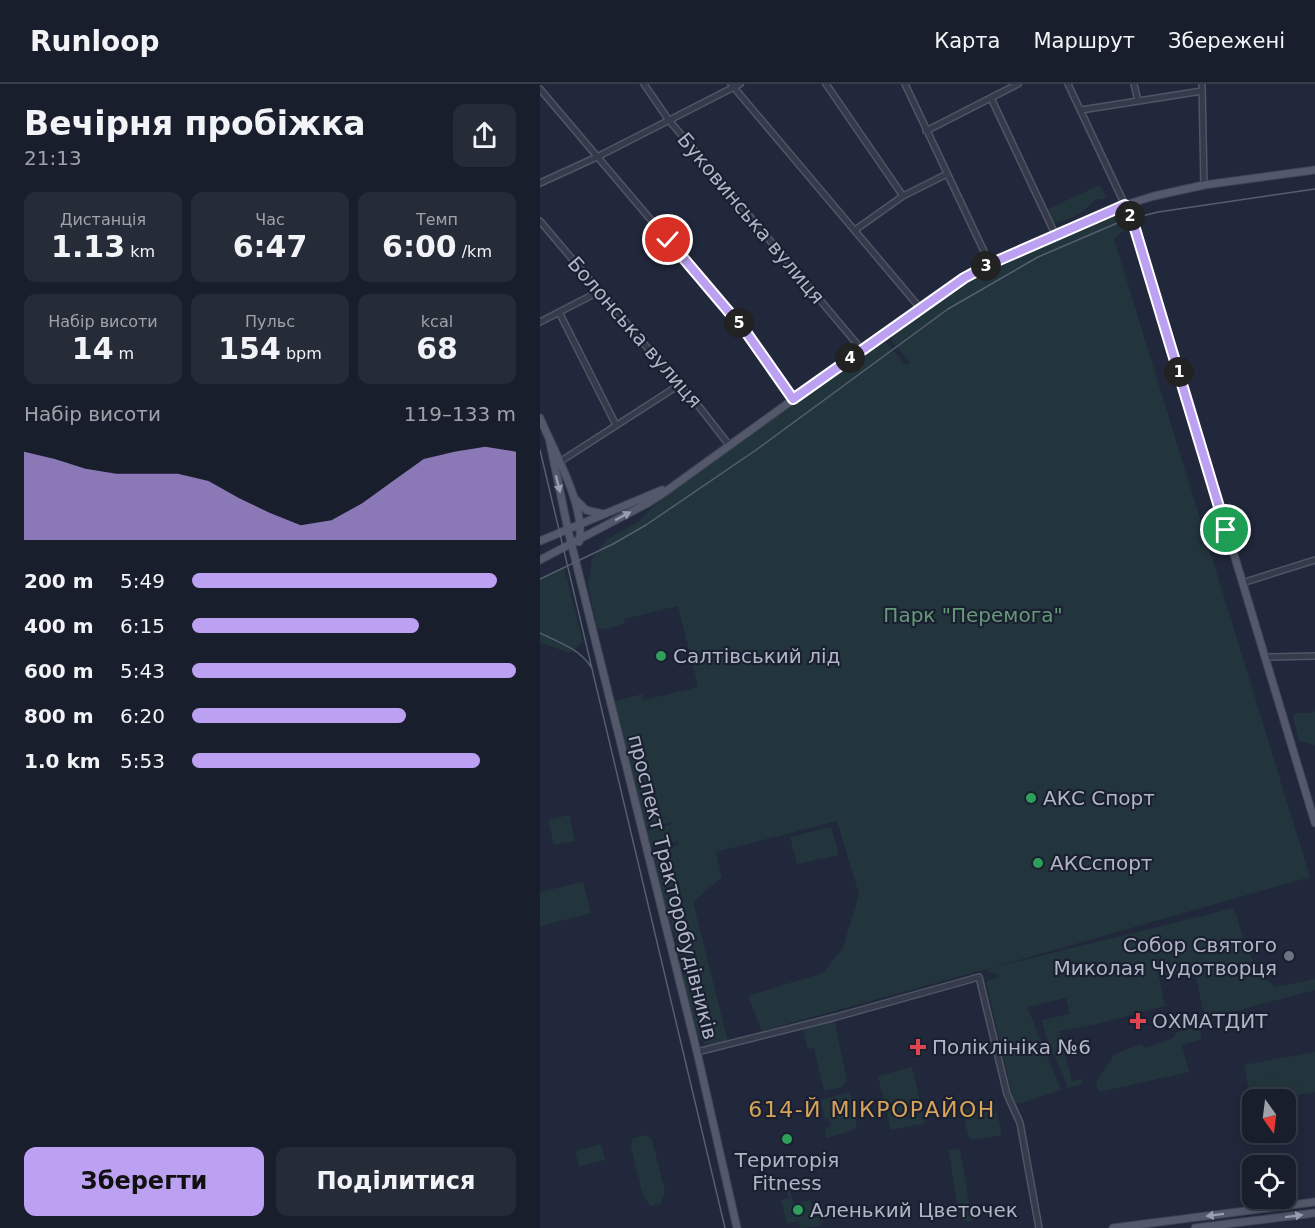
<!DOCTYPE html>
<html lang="uk">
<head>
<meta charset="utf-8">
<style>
	body { margin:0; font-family:"DejaVu Sans",sans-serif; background:#262b38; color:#f1f3f6; height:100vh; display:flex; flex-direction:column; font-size:22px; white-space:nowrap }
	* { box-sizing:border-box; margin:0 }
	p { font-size:20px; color:#9fa2a9 }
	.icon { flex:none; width:33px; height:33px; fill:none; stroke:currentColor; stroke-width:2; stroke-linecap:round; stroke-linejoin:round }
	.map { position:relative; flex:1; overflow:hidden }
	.details { display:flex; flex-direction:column; background:#191e2c; width:540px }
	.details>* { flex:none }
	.needle { width:39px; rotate:166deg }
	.buttons { position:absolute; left:702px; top:1005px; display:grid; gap:12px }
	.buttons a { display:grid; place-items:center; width:54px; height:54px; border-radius:12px; background:#191e2c; box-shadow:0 3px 15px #0003,0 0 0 2px #373c48; font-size:30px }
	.pin { position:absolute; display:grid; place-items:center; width:51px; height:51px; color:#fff; margin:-26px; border:3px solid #fff; border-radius:50%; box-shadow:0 2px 6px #0007 }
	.km { position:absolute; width:30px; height:30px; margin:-15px; border-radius:50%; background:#222; color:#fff; font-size:16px; line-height:30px; text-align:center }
	.round { display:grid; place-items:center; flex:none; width:63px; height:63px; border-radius:12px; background:#262b38 }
	.overview { display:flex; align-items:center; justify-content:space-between; height:102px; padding:0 24px }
	h1 { font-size:33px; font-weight:800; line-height:45px }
	.metrics { display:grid; grid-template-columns:repeat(3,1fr); gap:9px; height:102px; padding:6px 24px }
	.metrics div { display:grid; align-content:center; border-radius:12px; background:#262b38; text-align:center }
	.metrics b { font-size:30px; font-weight:800 }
	.metrics small { font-size:16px; font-weight:400 }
	.metrics p { font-size:16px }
	.chart { height:168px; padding:12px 24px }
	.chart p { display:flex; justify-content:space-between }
	.chart svg { width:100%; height:108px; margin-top:6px; fill:#bca0f2; opacity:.7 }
	.action { display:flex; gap:12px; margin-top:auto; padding:12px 24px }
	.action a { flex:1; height:69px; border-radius:12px; background:#bca0f2; color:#111; font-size:24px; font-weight:800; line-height:69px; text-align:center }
	.action a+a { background:#262b38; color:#f1f3f6 }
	ul { padding:0 24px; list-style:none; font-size:20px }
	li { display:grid; grid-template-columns:96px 72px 1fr; align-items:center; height:45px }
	li i { height:15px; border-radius:8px; background:#bca0f2 }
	header { display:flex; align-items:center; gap:36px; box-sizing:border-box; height:84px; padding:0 30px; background:#191e2c; border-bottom:2px solid #373c48 }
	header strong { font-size:28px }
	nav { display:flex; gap:33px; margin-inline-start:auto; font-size:21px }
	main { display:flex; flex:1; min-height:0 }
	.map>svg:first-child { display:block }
	.green { fill:#23353c }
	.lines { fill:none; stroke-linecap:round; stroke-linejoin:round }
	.minor-casing { stroke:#505566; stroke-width:8 }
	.major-casing { stroke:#3e4454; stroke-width:9 }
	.minor { stroke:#353b4b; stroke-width:5 }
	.major { stroke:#53596b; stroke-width:7 }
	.tram { stroke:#565e72; stroke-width:1.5 }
	.oneway { fill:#999eb0 }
	.route-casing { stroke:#fff; stroke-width:12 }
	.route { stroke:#bca0f2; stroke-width:8 }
	.leisure-dot { fill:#2e9e5b; stroke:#1a2030; stroke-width:2 }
	.worship-dot { fill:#6b7280; stroke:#1a2030; stroke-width:2 }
	.health-dot { fill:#e0444e; stroke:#1a2030; stroke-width:2 }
	.labels { text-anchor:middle; stroke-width:4.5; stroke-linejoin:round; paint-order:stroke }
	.street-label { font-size:20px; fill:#b0b5c7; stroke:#1a2030 }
	.park-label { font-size:20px; fill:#669979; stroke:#1a2030 }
	.poi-label { font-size:20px; fill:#b0b5c7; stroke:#1a2030; text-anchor:start }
	.quarter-label { font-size:22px; letter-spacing:1.5px; fill:#d7a35a; stroke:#1a2030 }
</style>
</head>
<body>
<header>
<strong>Runloop</strong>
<nav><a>Карта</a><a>Маршрут</a><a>Збережені</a></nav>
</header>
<main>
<section class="details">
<div class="overview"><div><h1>Вечірня пробіжка</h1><p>21:13</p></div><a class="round"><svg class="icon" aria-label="share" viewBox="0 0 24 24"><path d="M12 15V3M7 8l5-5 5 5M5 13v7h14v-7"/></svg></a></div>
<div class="metrics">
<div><p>Дистанція</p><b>1.13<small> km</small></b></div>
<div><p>Час</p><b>6:47</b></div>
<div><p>Темп</p><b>6:00<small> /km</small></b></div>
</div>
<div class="metrics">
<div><p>Набір висоти</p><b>14<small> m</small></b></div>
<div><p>Пульс</p><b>154<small> bpm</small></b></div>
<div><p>kcal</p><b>68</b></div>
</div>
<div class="chart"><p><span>Набір висоти</span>119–133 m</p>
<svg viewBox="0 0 160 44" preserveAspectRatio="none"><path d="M0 44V8L10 11L20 15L30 17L40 17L50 17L60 20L70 27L80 33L90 38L100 36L110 29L120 20L130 11L140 8L150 6L160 8V44z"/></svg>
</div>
<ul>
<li><b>200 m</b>5:49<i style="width:94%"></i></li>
<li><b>400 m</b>6:15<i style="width:70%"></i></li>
<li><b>600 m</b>5:43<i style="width:100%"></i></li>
<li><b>800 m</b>6:20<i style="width:66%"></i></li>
<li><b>1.0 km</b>5:53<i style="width:89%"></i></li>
</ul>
<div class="action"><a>Зберегти</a><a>Поділитися</a></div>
</section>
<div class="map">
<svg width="775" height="1144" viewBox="0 0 775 1144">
	<rect width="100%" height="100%" fill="#21283b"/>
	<path class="green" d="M 560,101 L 566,112 L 564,115 L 555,115 C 547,127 527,138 512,139 L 508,125 Z
		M 573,131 L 583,135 L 587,143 L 574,155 L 770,793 L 448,885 L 694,824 C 703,852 710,887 736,903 L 775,895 L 775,906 L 665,935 L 656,893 L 653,887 L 619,893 L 625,922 L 556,940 L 519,947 L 532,997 L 543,995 L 542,1000 L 528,1004 L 506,952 L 502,936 L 530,930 L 526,914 L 487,923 L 521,1006 L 478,1020 L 473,1015 L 446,897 L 458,894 L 456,889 L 447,888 L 446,885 L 222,947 L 208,912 L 283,889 L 303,864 L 319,810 L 297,737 L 176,768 L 182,793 L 153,818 L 188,958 L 168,963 L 155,950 L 141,892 L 145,891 L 138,860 L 128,837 L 110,768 L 139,761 L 138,757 L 110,763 L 105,747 L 133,740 L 133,738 L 104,744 L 73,618 L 102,610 L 104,616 L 158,603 L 138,522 L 84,535 L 84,539 C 77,542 65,547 57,544 L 48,500 L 52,475 L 67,455 L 98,438 L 120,416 L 340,258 L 347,259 L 366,281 L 370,279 L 352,257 L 353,249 L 381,229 L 389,226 L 414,206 L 433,196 L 522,153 Z
		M 24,483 L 43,558 L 29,569 L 2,559 L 0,560 L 0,495 Z
		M 775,627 L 775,661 L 759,657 L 753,632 L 757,629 L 772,629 Z
		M 29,731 L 35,757 L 14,761 L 8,736 Z
		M 291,743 L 299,771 L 257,780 L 250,753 Z
		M 43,798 L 51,829 L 0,842 L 0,808 Z
		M 291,935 L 295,940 L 307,996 L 302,1003 L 284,1007 L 274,964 L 268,965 L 264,949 L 264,944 Z
		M 659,943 L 662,955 L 642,961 L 649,988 L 559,1008 L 556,998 L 575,970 L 601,960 L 606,964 L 633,954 L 637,948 Z
		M 775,968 L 775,1008 L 733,1015 L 712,1016 L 711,1019 L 704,981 Z
		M 372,983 L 385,1039 L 351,1046 L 338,992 Z
		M 310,1008 L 317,1043 L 310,1047 L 287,1054 L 285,1044 L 291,1042 L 289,1035 L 285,1035 L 280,1016 Z
		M 454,1019 L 462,1051 L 432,1056 L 428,1052 L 423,1026 Z
		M 107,1051 L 112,1056 L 125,1108 L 121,1119 L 111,1122 L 103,1112 L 91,1063 L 92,1055 Z
		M 61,1060 L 65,1076 L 39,1082 L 35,1067 Z
		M 420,1065 L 432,1138 L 422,1136 L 417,1121 L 409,1066 Z
		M 250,1106 L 254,1120 L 270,1116 L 275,1133 L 279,1132 L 282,1142 L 260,1144 L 258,1137 L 247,1140 L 241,1116 L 249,1114 L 247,1107 Z"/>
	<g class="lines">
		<g class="minor-casing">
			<path id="minor" d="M 104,0 L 128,35 L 322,266
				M 191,0 L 380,224
				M 286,0 L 363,112
				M 365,0 L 450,180
				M 528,0 L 585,121
				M 594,0 L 598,17
				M 662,0 L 664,101
				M 0,5 L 206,248 L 253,315
				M 451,14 L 515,150
				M 541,26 L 662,7
				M 386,47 L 478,0
				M 0,99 L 57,73 L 200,0
				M 0,137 L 139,301 L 157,320 L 189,361
				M 315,146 L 363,112 L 407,90
				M 19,228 L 76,341
				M 0,238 L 60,207
				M 21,377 L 139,301
				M 702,499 L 775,476
				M 725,573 L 775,572
				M 157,968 L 296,933 L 439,893 L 467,1010 L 480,1039 L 499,1144"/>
		</g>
		<g class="major-casing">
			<path id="major" d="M 585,121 L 593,138 L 605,175 L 775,739
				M 0,334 C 13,365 47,425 39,458
				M 9,354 L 28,446 L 157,968 L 197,1144
				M 34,414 L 46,426 L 63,430
				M 0,457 L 122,406
				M 0,476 L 108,419 L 125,408 L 380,224 L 424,194 L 450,180 L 551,134 L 585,121 L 614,112 L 664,101 L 775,86
				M 573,1144 L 775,1118
				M 655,1144 L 775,1129"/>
		</g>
		<use href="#minor" class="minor"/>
		<use href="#major" class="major"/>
		<path class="tram" d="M 0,366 L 185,1144
			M 0,495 L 73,460 L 106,441 L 216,366 L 408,225 L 498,173 L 582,137 L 618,128 L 775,105
			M 0,549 C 18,558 40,565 51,583"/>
	</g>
	<defs><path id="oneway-solid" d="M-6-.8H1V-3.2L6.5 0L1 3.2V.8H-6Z" transform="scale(1.5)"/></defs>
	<g class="oneway">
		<use href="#oneway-solid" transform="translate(18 400) rotate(76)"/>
		<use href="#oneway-solid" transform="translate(83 432) rotate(-28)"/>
		<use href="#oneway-solid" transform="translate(675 1131) rotate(173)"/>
		<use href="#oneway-solid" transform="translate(754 1132) rotate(-7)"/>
	</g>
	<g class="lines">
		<g class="route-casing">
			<path id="route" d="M 128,156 L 206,248 L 253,315 L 424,194 L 450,180 L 585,121 L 593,138 L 686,446"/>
		</g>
		<use href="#route" class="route"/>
	</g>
	<g class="leisure-dot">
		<circle cx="121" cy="572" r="6"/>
		<circle cx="491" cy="714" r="6"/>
		<circle cx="498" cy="779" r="6"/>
		<circle cx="247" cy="1055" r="6"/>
		<circle cx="258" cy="1126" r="6"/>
	</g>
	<circle class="worship-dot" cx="749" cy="872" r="6"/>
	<g class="health-dot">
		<path d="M595 928h6v6h6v6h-6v6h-6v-6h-6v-6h6z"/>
		<path d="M375 954h6v6h6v6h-6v6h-6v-6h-6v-6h6z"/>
	</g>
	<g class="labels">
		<g class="street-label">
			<text transform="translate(211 134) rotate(50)" y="7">Буковинська вулиця</text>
			<text transform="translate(95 248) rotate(49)" y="7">Болонська вулиця</text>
			<text transform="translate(133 803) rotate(76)" y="7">проспект Тракторобудівників</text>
		</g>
		<g class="park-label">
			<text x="433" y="538">Парк "Перемога"</text>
		</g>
		<g class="poi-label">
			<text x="133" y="579">Салтівський лід</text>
			<text x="503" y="721">АКС Спорт</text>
			<text x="510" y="786">АКСспорт</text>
			<text x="737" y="868" text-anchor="end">Собор Святого<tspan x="737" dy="23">Миколая Чудотворця</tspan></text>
			<text x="612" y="944">ОХМАТДИТ</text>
			<text x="392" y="970">Поліклініка №6</text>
			<text x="247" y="1083" text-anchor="middle">Територія<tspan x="247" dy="23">Fitness</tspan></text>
			<text x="270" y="1133">Аленький Цветочек</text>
		</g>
		<g class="quarter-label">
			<text x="332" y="1033">614-Й МІКРОРАЙОН</text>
		</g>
	</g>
</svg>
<div class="buttons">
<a><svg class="needle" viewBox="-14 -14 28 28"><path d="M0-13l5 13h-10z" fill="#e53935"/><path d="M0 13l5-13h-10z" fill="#9fa2a9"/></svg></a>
<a><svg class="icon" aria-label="locate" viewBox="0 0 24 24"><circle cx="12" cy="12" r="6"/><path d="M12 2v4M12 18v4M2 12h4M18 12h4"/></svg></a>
</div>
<div class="pin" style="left:686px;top:446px;background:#1e9e55"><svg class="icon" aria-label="arrive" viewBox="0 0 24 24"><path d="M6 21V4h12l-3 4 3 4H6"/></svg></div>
<div class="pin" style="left:128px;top:156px;background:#d93025"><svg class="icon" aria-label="check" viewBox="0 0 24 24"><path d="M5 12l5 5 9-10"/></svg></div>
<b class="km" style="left:639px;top:288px">1</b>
<b class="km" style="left:590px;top:132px">2</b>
<b class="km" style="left:446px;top:182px">3</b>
<b class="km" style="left:310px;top:274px">4</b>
<b class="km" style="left:199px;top:239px">5</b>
</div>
</main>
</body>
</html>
